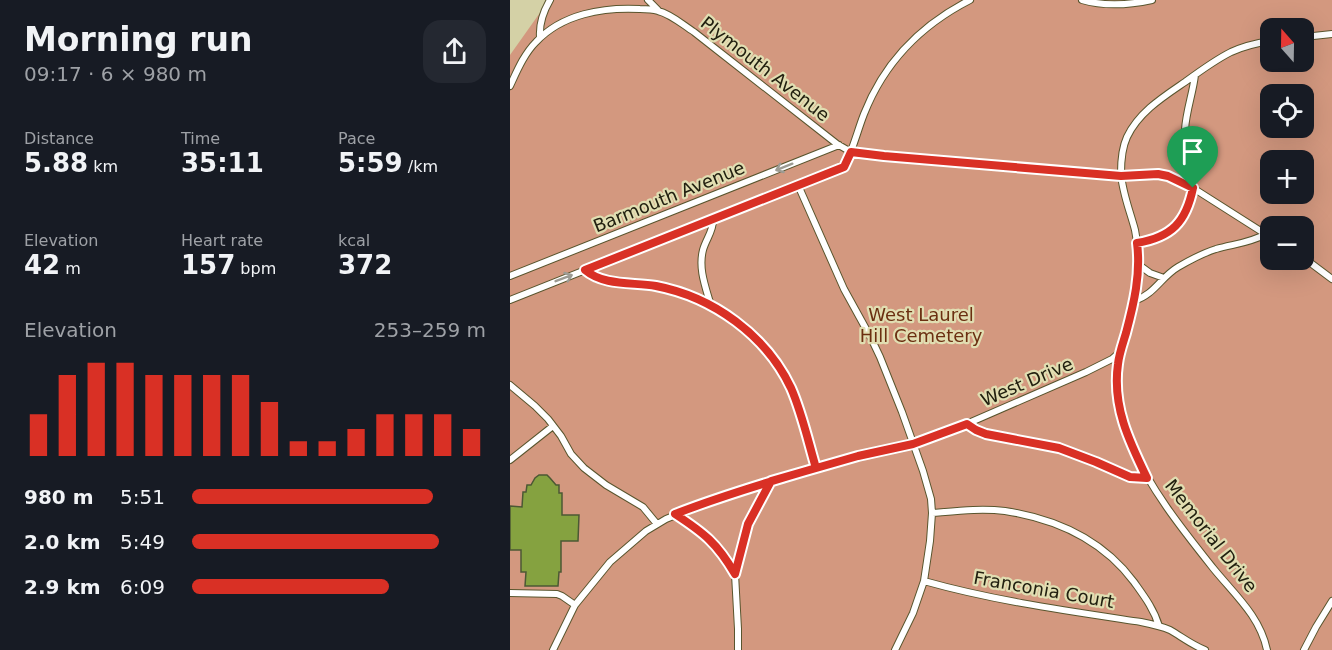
<!DOCTYPE html>
<html lang="en">
<head>
<meta charset="utf-8">
<style>
	body { margin:0; font-family:"DejaVu Sans",sans-serif; background:#242831; color:#f1f3f6; height:100vh; display:flex; flex-direction:column; font-size:22px; white-space:nowrap }
	* { box-sizing:border-box; margin:0 }
	p { font-size:20px; color:#9ea1a6 }
	.icon { flex:none; width:33px; height:33px; fill:none; stroke:currentColor; stroke-width:2; stroke-linecap:round; stroke-linejoin:round }
	.map { position:relative; flex:1; overflow:hidden }
	.details { display:flex; flex-direction:column; background:#171b24; width:510px }
	.details>* { flex:none }
	.needle { width:39px; rotate:340deg }
	.fabs { position:absolute; left:750px; top:18px; display:grid; gap:12px }
	.fabs a { display:grid; place-items:center; width:54px; height:54px; border-radius:12px; background:#171b24; box-shadow:0 6px 24px #0002; font-size:30px }
	.pin { position:absolute; display:grid; place-items:center; width:51px; height:51px; color:#fff; margin:-62px -26px; border-radius:50% 50% 50% 0; rotate:-45deg; box-shadow:0 0 6px #0007 }
	.pin .icon { rotate:45deg }
	.round { display:grid; place-items:center; flex:none; width:63px; height:63px; border-radius:18px; background:#242831 }
	.head { display:flex; align-items:center; justify-content:space-between; height:102px; padding:0 24px }
	h1 { font-size:33px; font-weight:800; line-height:45px }
	.stats { display:grid; grid-template-columns:repeat(3,1fr); gap:9px; height:102px; padding:6px 24px }
	.stats div { display:grid; align-content:center }
	.stats b { font-size:26px; font-weight:800 }
	.stats small { font-size:16px; font-weight:400 }
	.stats p { font-size:16px }
	.chart { height:168px; padding:12px 24px }
	.chart p { display:flex; justify-content:space-between }
	.chart svg { width:100%; height:108px; margin-top:6px; stroke:#d93025; stroke-width:6 }
	ul { padding:0 24px; list-style:none; font-size:20px }
	li { display:grid; grid-template-columns:96px 72px 1fr; align-items:center; height:45px }
	li i { height:15px; border-radius:8px; background:#d93025 }
	main { display:flex; flex:1; min-height:0 }
	.map>svg:first-child { display:block }
	.green { fill:#d3987f; fill-rule:evenodd }
	.building { fill:#85a240; stroke:#4c5834; stroke-width:1.5 }
	.lines { fill:none; stroke-linecap:round; stroke-linejoin:round }
	.service-casing { stroke:#59552e; stroke-width:8 }
	.service { stroke:#fff; stroke-width:6 }
	.oneway { stroke:#9c9b93 }
	.route-casing { stroke:#fff; stroke-width:12 }
	.route { stroke:#d93025; stroke-width:8 }
	.labels { text-anchor:middle; stroke-width:4.5; stroke-linejoin:round; paint-order:stroke }
	.street-label { font-size:18px; fill:#222010; stroke:#e1deb2 }
	.park-label { font-size:18px; fill:#6b2f11; stroke:#e1deb2 }
</style>
</head>
<body>
<main>
<section class="details">
<div class="head"><div><h1>Morning run</h1><p>09:17 · 6 × 980 m</p></div><a class="round"><svg class="icon" aria-label="share" viewBox="0 0 24 24"><path d="M12 15V3M7 8l5-5 5 5M5 13v7h14v-7"/></svg></a></div>
<div class="stats">
<div><p>Distance</p><b>5.88<small> km</small></b></div>
<div><p>Time</p><b>35:11</b></div>
<div><p>Pace</p><b>5:59<small> /km</small></b></div>
</div>
<div class="stats">
<div><p>Elevation</p><b>42<small> m</small></b></div>
<div><p>Heart rate</p><b>157<small> bpm</small></b></div>
<div><p>kcal</p><b>372</b></div>
</div>
<div class="chart"><p><span>Elevation</span>253–259 m</p>
<svg viewBox="0 0 160 44" preserveAspectRatio="none"><path d="M5 44V27M15 44V11M25 44V6M35 44V6M45 44V11M55 44V11M65 44V11M75 44V11M85 44V22M95 44V38M105 44V38M115 44V33M125 44V27M135 44V27M145 44V27M155 44V33"/></svg>
</div>
<ul>
<li><b>980 m</b>5:51<i style="width:82%"></i></li>
<li><b>2.0 km</b>5:49<i style="width:84%"></i></li>
<li><b>2.9 km</b>6:09<i style="width:67%"></i></li>
</ul>
</section>
<div class="map">
<svg width="822" height="650" viewBox="0 0 822 650">
	<rect width="100%" height="100%" fill="#d4d1a6"/>
	<path class="green" d="M 39,0 L 822,0 L 822,650 L 0,650 L 0,55 ZM 760,28 L 794,28 L 794,62 L 760,62 ZM 760,94 L 794,94 L 794,128 L 760,128 ZM 760,160 L 794,160 L 794,194 L 760,194 ZM 760,226 L 794,226 L 794,260 L 760,260 Z"/>
	<path class="building" d="M 29,475 L 37,475 L 40,478 L 46,485 L 49,485 L 49,493 L 52,493 L 52,515 L 69,515 L 68,541 L 51,541 L 51,572 L 49,572 L 48,586 L 15,586 L 16,572 L 11,572 L 11,550 L 0,550 L 0,506 L 12,507 L 13,492 L 16,492 L 17,485 L 21,485 L 25,478 Z"/>
	<g class="lines">
		<g class="service-casing">
			<path id="service" d="M 138,0 L 148,10
				M 572,0 C 596,7 619,5 642,0
				M 30,37 C 29,23 33,12 40,0
				M 794,37 L 822,34
				M 0,86 C 7,71 14,54 26,42 C 52,14 93,7 130,9 C 135,9 142,9 148,11 C 161,14 173,25 184,32 L 327,144 L 341,152 L 374,156 L 611,176 L 639,174 L 658,176 L 683,188 L 760,237
				M 288,185 L 334,289 L 361,338 L 370,357 L 392,412 L 413,471 L 421,499 L 422,513 L 420,541 L 414,581 L 403,613 L 385,650
				M 627,243 C 651,239 672,227 680,203 C 681,197 683,191 683,185 C 681,166 674,149 675,130 C 676,111 683,93 685,75
				M 794,258 L 822,279
				M 629,265 L 640,273 L 654,278
				M 75,270 L 85,278 L 93,280 C 114,283 136,283 157,288 C 209,300 258,340 281,389 C 292,414 298,441 306,468
				M 0,276 L 329,145
				M 0,300 L 334,167 C 343,150 347,132 354,114 C 374,63 411,25 460,0
				M 624,301 C 644,295 651,277 668,267 C 680,260 693,253 706,249 C 724,244 740,243 756,234
				M 201,306 C 196,288 188,269 193,250 C 196,239 204,230 203,219
				M 0,385 L 25,406 L 38,419 L 51,436 L 61,454 L 74,468 L 96,485 L 133,507 L 147,524
				M 457,424 L 466,430 L 476,434 L 549,448 L 586,462 L 619,477 L 637,478
				M 0,460 L 43,426
				M 422,513 C 446,511 471,508 495,511 C 547,519 592,539 624,582 C 634,596 644,609 649,626
				M 165,514 L 194,533 L 204,543 L 215,556 L 225,574 L 228,629 L 228,650
				M 225,574 L 238,524 L 261,482
				M 414,581 C 485,601 558,611 631,622 C 641,624 651,626 660,630 C 672,637 682,645 695,650
				M 0,593 L 47,594 L 52,596 L 65,605
				M 43,650 L 65,605 L 100,562 L 136,531 L 156,519 L 203,500 L 291,472 L 348,456 L 403,444 L 438,432 L 576,372 L 602,359 L 609,353
				M 757,650 C 750,616 724,594 703,568 C 672,529 640,489 620,443 C 609,416 602,383 609,354 C 616,328 626,302 628,275 C 629,260 628,244 625,230 C 620,211 612,192 611,173 C 611,160 612,148 617,137 C 629,112 653,97 675,82 C 690,71 705,60 721,52 C 734,46 747,43 760,41
				M 794,650 L 806,627 L 822,601"/>
		</g>
		<use href="#service" class="service"/>
	</g>
	<defs><path id="oneway-shaft" d="M-6 0H5M1.5-3L5.5 0L1.5 3" fill="none" stroke-width="1.6" stroke-linecap="round" stroke-linejoin="round" transform="scale(1.5)"/></defs>
	<g class="oneway">
		<use href="#oneway-shaft" transform="translate(274 167) rotate(158)"/>
		<use href="#oneway-shaft" transform="translate(54 278) rotate(-21)"/>
	</g>
	<g class="lines">
		<g class="route-casing">
			<path id="route" d="M 683,188 L 658,176 L 648,174 L 611,176 L 374,156 L 341,152 L 334,167 L 75,270 C 94,286 122,282 146,286 C 203,297 256,335 281,388 C 292,413 298,441 306,468 C 258,482 211,496 165,514 C 194,533 207,543 225,574 L 238,524 L 261,481 L 348,456 L 403,444 L 457,424 L 466,430 L 476,434 L 549,448 L 586,462 L 620,477 L 637,478 C 619,441 602,406 608,364 C 609,354 613,343 616,333 C 624,303 631,274 627,243 C 662,237 676,222 683,188"/>
		</g>
		<use href="#route" class="route"/>
	</g>
	<g class="labels">
		<g class="street-label">
			<text transform="translate(255 69) rotate(38)" y="6">Plymouth Avenue</text>
			<text transform="translate(159 197) rotate(-22)" y="6">Barmouth Avenue</text>
			<text transform="translate(517 382) rotate(-23)" y="6">West Drive</text>
			<text transform="translate(701 536) rotate(52)" y="6">Memorial Drive</text>
			<text transform="translate(534 590) rotate(10)" y="6">Franconia Court</text>
		</g>
		<g class="park-label">
			<text x="411" y="321">West Laurel<tspan x="411" dy="21">Hill Cemetery</tspan></text>
		</g>
	</g>
</svg>
<div class="fabs">
<a><svg class="needle" viewBox="-14 -14 28 28"><path d="M0-13l5 13h-10z" fill="#e53935"/><path d="M0 13l5-13h-10z" fill="#9ea1a6"/></svg></a>
<a><svg class="icon" aria-label="locate" viewBox="0 0 24 24"><circle cx="12" cy="12" r="6"/><path d="M12 2v4M12 18v4M2 12h4M18 12h4"/></svg></a>
<a>+</a>
<a>−</a>
</div>
<div class="pin" style="left:683px;top:188px;background:#1e9e55"><svg class="icon" aria-label="arrive" viewBox="0 0 24 24"><path d="M6 21V4h12l-3 4 3 4H6"/></svg></div>
</div>
</main>
</body>
</html>
